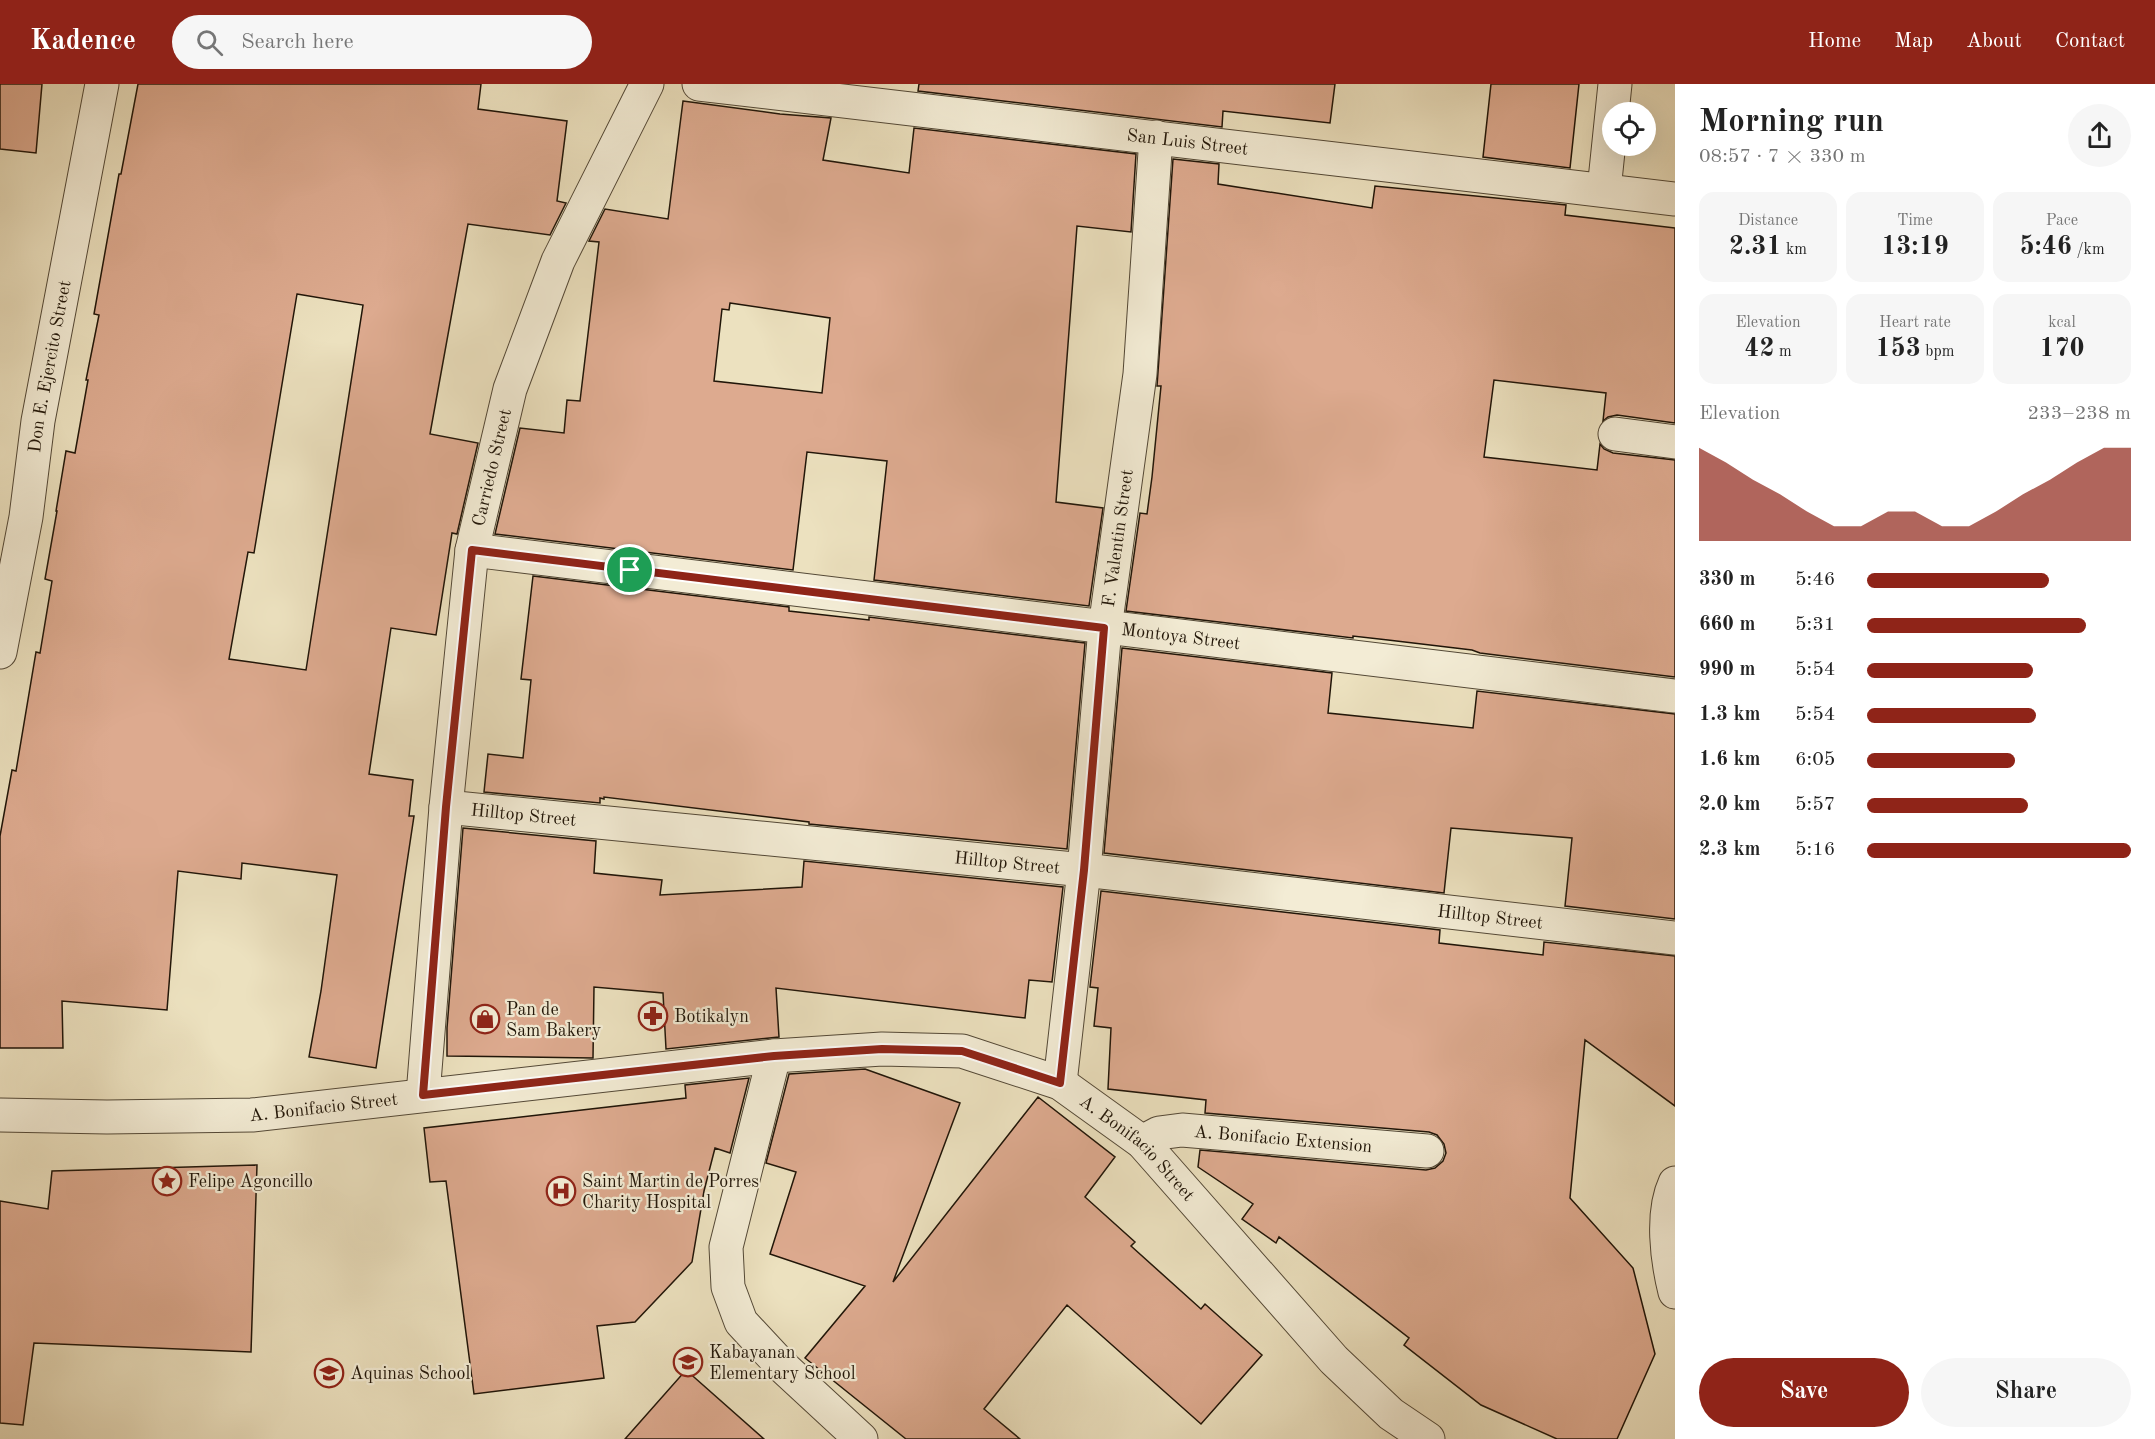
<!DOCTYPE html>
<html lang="en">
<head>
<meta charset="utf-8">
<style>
	body { margin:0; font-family:"Old Standard TT",serif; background:#f6f6f6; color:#222; height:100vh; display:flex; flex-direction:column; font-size:22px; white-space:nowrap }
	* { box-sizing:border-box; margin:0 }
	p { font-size:20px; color:#767676 }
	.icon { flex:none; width:33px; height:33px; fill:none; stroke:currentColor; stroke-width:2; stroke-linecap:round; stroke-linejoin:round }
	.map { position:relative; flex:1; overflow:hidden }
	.details { display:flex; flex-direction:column; background:#fff; width:480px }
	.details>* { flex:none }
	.controls { position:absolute; left:1602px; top:18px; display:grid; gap:12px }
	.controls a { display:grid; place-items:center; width:54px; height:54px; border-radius:50%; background:#fff; box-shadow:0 6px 24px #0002; font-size:30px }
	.pin { position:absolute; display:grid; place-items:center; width:51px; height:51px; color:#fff; margin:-26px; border:3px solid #fff; border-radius:50%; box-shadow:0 2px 6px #0007 }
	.round { display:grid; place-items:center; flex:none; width:63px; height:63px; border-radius:32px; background:#f6f6f6 }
	.summary { display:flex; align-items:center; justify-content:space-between; height:102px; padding:0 24px }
	h1 { font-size:33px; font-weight:700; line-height:45px }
	.figures { display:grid; grid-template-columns:repeat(3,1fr); gap:9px; height:102px; padding:6px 24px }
	.figures div { display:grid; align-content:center; border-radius:15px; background:#f6f6f6; text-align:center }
	.figures b { font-size:26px; font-weight:700 }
	.figures small { font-size:16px; font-weight:400 }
	.figures p { font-size:16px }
	.chart { height:168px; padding:12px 24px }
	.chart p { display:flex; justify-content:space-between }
	.chart svg { width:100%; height:108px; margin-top:6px; fill:#8f2418; opacity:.7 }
	.primary-button { display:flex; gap:12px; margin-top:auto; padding:12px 24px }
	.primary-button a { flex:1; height:69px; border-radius:36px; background:#8f2418; color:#fff; font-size:24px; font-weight:700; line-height:69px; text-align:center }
	.primary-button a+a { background:#f6f6f6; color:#222 }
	ul { padding:0 24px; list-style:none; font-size:20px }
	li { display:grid; grid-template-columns:96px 72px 1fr; align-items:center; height:45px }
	li i { height:15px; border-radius:8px; background:#8f2418 }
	header { display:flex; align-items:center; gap:36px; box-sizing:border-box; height:84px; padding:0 30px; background:#8f2418; color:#fff }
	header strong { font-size:28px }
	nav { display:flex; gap:33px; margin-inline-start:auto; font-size:21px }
	.search { width:420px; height:54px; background:#f6f6f6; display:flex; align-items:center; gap:15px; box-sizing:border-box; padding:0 21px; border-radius:33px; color:#767676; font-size:22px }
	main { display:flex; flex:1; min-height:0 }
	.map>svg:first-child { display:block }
	.building { fill:#ddaa8f; stroke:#201508; stroke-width:1.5; fill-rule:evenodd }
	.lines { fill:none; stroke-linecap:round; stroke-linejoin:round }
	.minor-casing { stroke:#534836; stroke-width:35 }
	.minor { stroke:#f3ecd5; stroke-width:33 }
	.route-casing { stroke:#fff; stroke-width:12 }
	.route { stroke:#8f2418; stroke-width:8 }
	.labels { text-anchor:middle; stroke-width:4.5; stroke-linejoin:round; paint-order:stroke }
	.street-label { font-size:18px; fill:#201508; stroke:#f3ecd5 }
	.poi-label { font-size:18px; fill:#201508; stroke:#f3ecd5; text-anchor:start }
</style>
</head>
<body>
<header>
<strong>Kadence</strong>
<div class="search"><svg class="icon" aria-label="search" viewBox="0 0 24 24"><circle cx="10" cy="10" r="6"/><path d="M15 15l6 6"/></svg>Search here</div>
<nav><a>Home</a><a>Map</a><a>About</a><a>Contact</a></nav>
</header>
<main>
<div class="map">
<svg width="1675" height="1355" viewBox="0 0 1675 1355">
	<rect width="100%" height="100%" fill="#ece1bf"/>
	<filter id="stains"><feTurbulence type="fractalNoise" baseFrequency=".00333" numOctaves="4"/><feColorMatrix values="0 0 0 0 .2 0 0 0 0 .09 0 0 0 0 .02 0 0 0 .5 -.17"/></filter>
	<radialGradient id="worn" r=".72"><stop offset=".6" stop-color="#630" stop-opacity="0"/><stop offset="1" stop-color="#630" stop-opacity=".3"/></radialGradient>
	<path class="building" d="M 0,0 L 42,0 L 36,69 L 0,65 Z
		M 138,0 L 481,0 L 478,25 L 567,37 L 557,117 L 566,119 L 550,151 L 468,140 L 430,350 L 478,359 L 457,450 L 452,449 L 436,551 L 391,544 L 369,690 L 413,696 L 409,732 L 414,732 L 376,984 L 309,973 L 321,907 L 337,791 L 242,779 L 241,795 L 178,787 L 167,926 L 62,917 L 63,964 L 0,964 L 0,752 L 12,686 L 16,687 L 36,568 L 40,569 L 52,497 L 45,495 L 57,427 L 56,427 L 66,367 L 75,369 L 88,296 L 86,296 L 99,231 L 94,230 L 119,90 L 121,90 ZM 297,210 L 363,221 L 306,586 L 229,575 L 248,468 L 254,469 Z
		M 919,0 L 1335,0 L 1330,39 L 1223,27 L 1222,43 L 918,7 Z
		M 1491,0 L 1579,0 L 1570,84 L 1483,73 Z
		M 683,17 L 780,30 L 831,34 L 823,76 L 909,89 L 914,44 L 1136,70 L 1131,148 L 1077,142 L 1056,418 L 1103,424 L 1089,522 L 874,496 L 887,377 L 807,368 L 793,486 L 495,450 L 520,344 L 564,349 L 567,316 L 580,317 L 599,158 L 589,157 L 605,125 L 668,135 ZM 730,219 L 830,234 L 822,309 L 714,297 L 722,225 L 729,226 Z
		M 1173,75 L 1219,80 L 1218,100 L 1372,124 L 1375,102 L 1566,121 L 1565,131 L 1675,144 L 1675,339 L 1617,331 L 1608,333 L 1603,337 L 1606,309 L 1494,296 L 1484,373 L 1597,386 L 1600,360 L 1604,365 L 1613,369 L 1675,376 L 1675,593 L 1480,569 L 1472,566 L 1388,556 L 1353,552 L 1353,554 L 1126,527 L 1140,429 L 1147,430 L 1152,393 L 1161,302 L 1157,302 Z
		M 533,492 L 789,523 L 789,527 L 869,536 L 869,533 L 1085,559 L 1067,765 L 809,740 L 809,738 L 604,713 L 604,715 L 600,714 L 600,719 L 484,708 L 488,670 L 523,674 L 531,596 L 521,595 Z
		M 1122,564 L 1332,589 L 1328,629 L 1473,644 L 1477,607 L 1675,630 L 1675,835 L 1565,822 L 1572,754 L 1451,744 L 1444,809 L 1104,769 Z
		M 463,744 L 596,757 L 594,789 L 662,796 L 660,811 L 802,803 L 804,777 L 1063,803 L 1052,898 L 1029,896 L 1025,934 L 776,904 L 779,953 L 666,965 L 663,909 L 594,903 L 593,974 L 447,972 L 447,944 Z
		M 1101,807 L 1440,846 L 1439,859 L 1543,871 L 1544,858 L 1675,872 L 1675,1022 L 1585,956 L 1570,1114 L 1633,1184 L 1655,1270 L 1617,1355 L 1557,1355 L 1481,1321 L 1404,1261 L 1409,1254 L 1279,1153 L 1276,1159 L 1242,1135 L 1253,1120 L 1198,1083 L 1200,1066 L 1426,1086 L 1435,1084 L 1443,1077 L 1446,1069 L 1444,1060 L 1437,1051 L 1429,1048 L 1205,1029 L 1206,1016 L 1108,1005 L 1111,944 L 1094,942 L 1098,904 L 1090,903 Z
		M 865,985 L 960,1019 L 893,1198 L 1038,1013 L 1115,1073 L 1085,1113 L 1135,1158 L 1131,1162 L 1201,1225 L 1205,1220 L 1262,1271 L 1201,1340 L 1067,1221 L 984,1325 L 1020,1355 L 906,1355 L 805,1274 L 865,1202 L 770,1170 L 796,1088 L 766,1079 L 789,990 Z
		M 749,994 L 730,1069 L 715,1064 L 704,1107 L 692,1178 L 635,1238 L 597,1242 L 604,1294 L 474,1310 L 446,1097 L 430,1098 L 424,1044 L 686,1014 L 685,1001 Z
		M 257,1081 L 251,1268 L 34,1259 L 23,1341 L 0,1339 L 0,1117 L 48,1125 L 52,1087 Z
		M 686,1286 L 764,1355 L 625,1355 Z"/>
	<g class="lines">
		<g class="minor-casing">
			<g id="minor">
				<path id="s1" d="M 699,0 L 1675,115"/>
				<path d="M 1604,106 L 1615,0"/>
				<path d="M 1615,350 L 1675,358"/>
				<path id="s2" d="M 472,466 L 1675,612"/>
				<path id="s3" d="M 0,568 L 26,433 L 38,337 L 102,0"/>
				<path id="s4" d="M 446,723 L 1084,786 L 1675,854"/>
				<path d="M 774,972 L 726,1163 L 728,1203 L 741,1238 L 782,1282 L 861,1355"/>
				<path id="s5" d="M 1060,999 L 1084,786 L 1105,544 L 1140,290 L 1156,53"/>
				<path id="s6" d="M 423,1011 L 446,723 L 472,466 L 510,305 L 558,177 L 647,0"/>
				<path id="s7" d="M 0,1031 L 107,1033 L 252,1031 L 774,972 L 882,965 L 962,967 L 1060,999 L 1142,1058 L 1334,1276 L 1391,1330 L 1428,1355"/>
				<path id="s8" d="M 1142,1058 L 1159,1049 L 1182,1046 L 1427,1067"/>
				<path d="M 1675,1099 C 1661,1129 1667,1176 1675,1208"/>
			</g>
		</g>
		<use href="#minor" class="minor"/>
	</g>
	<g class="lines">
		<g class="route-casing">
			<path id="route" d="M 472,466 L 1104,544 L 1084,786 L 1060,999 L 962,967 L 882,965 L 774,972 L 423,1011 L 446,723 Z"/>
		</g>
		<use href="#route" class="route"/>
	</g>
	<defs>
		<g id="pharmacy-ring" transform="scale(1.5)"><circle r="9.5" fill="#f3ecd5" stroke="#8f2418" stroke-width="1.5"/><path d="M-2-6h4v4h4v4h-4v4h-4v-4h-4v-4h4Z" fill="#8f2418"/></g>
		<g id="shop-ring" transform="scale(1.5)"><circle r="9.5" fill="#f3ecd5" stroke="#8f2418" stroke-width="1.5"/><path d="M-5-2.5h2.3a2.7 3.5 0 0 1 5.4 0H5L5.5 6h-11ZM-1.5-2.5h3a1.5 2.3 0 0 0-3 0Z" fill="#8f2418"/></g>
		<g id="sight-ring" transform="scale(1.5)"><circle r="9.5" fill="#f3ecd5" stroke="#8f2418" stroke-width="1.5"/><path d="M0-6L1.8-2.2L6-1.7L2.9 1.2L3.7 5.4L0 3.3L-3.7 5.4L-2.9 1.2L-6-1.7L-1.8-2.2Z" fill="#8f2418"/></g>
		<g id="hospital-ring" transform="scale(1.5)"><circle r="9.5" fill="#f3ecd5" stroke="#8f2418" stroke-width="1.5"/><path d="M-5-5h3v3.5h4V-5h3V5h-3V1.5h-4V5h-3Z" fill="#8f2418"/></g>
		<g id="school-ring" transform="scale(1.5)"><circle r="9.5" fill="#f3ecd5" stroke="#8f2418" stroke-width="1.5"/><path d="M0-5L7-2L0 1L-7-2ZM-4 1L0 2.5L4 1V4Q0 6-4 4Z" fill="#8f2418"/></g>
	</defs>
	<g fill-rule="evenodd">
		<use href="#pharmacy-ring" x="653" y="932"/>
		<use href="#shop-ring" x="485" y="935"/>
		<use href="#sight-ring" x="167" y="1097"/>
		<use href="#hospital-ring" x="561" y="1107"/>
		<use href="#school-ring" x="688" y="1278"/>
		<use href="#school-ring" x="329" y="1289"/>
	</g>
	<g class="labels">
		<g class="street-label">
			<text dy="6" stroke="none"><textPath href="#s1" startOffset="492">San Luis Street</textPath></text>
			<text dy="6" stroke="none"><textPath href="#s3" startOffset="290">Don E. Ejercito Street</textPath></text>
			<text dy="6" stroke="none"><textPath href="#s6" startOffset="632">Carriedo Street</textPath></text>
			<text dy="6" stroke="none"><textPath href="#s5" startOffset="548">F. Valentin Street</textPath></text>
			<text dy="6" stroke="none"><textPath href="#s2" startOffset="714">Montoya Street</textPath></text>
			<text dy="6" stroke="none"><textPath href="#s4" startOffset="78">Hilltop Street</textPath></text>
			<text dy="6" stroke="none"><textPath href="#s4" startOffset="564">Hilltop Street</textPath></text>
			<text dy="6" stroke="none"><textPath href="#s4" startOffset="1050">Hilltop Street</textPath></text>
			<text dy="6" stroke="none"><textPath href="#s7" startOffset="324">A. Bonifacio Street</textPath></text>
			<text dy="6" stroke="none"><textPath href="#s8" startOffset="144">A. Bonifacio Extension</textPath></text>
			<text dy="6" stroke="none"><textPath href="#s7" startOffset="1170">A. Bonifacio Street</textPath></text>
		</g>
		<g class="poi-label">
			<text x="506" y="931">Pan de<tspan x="506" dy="21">Sam Bakery</tspan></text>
			<text x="674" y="938">Botikalyn</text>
			<text x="188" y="1103">Felipe Agoncillo</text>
			<text x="582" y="1103">Saint Martin de Porres<tspan x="582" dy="21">Charity Hospital</tspan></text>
			<text x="709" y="1274">Kabayanan<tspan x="709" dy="21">Elementary School</tspan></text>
			<text x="350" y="1295">Aquinas School</text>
		</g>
	</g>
	<rect width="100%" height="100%" filter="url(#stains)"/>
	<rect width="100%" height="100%" fill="url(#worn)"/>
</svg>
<div class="controls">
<a><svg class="icon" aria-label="locate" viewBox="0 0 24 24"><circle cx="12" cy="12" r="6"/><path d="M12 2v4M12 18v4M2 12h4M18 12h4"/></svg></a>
</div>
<div class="pin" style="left:630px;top:486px;background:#1e9e55"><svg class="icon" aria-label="arrive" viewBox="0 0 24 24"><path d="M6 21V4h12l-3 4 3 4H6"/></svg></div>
</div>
<section class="details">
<div class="summary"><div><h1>Morning run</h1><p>08:57 · 7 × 330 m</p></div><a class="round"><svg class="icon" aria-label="share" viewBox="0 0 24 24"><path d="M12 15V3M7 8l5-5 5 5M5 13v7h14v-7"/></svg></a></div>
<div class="figures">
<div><p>Distance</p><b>2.31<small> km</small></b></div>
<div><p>Time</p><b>13:19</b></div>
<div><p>Pace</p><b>5:46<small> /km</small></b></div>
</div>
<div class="figures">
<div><p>Elevation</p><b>42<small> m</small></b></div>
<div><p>Heart rate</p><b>153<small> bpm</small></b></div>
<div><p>kcal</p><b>170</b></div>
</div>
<div class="chart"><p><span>Elevation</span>233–238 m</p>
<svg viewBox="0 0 160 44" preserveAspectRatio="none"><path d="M0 44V6L10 12L20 19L30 25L40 32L50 38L60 38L70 32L80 32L90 38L100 38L110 32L120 25L130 19L140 12L150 6L160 6V44z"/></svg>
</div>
<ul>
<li><b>330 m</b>5:46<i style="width:69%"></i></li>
<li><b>660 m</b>5:31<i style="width:83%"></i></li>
<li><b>990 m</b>5:54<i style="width:63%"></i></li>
<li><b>1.3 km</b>5:54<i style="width:64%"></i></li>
<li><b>1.6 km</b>6:05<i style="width:56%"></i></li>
<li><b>2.0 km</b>5:57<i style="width:61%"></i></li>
<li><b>2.3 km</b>5:16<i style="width:100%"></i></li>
</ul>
<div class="primary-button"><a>Save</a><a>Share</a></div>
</section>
</main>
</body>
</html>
